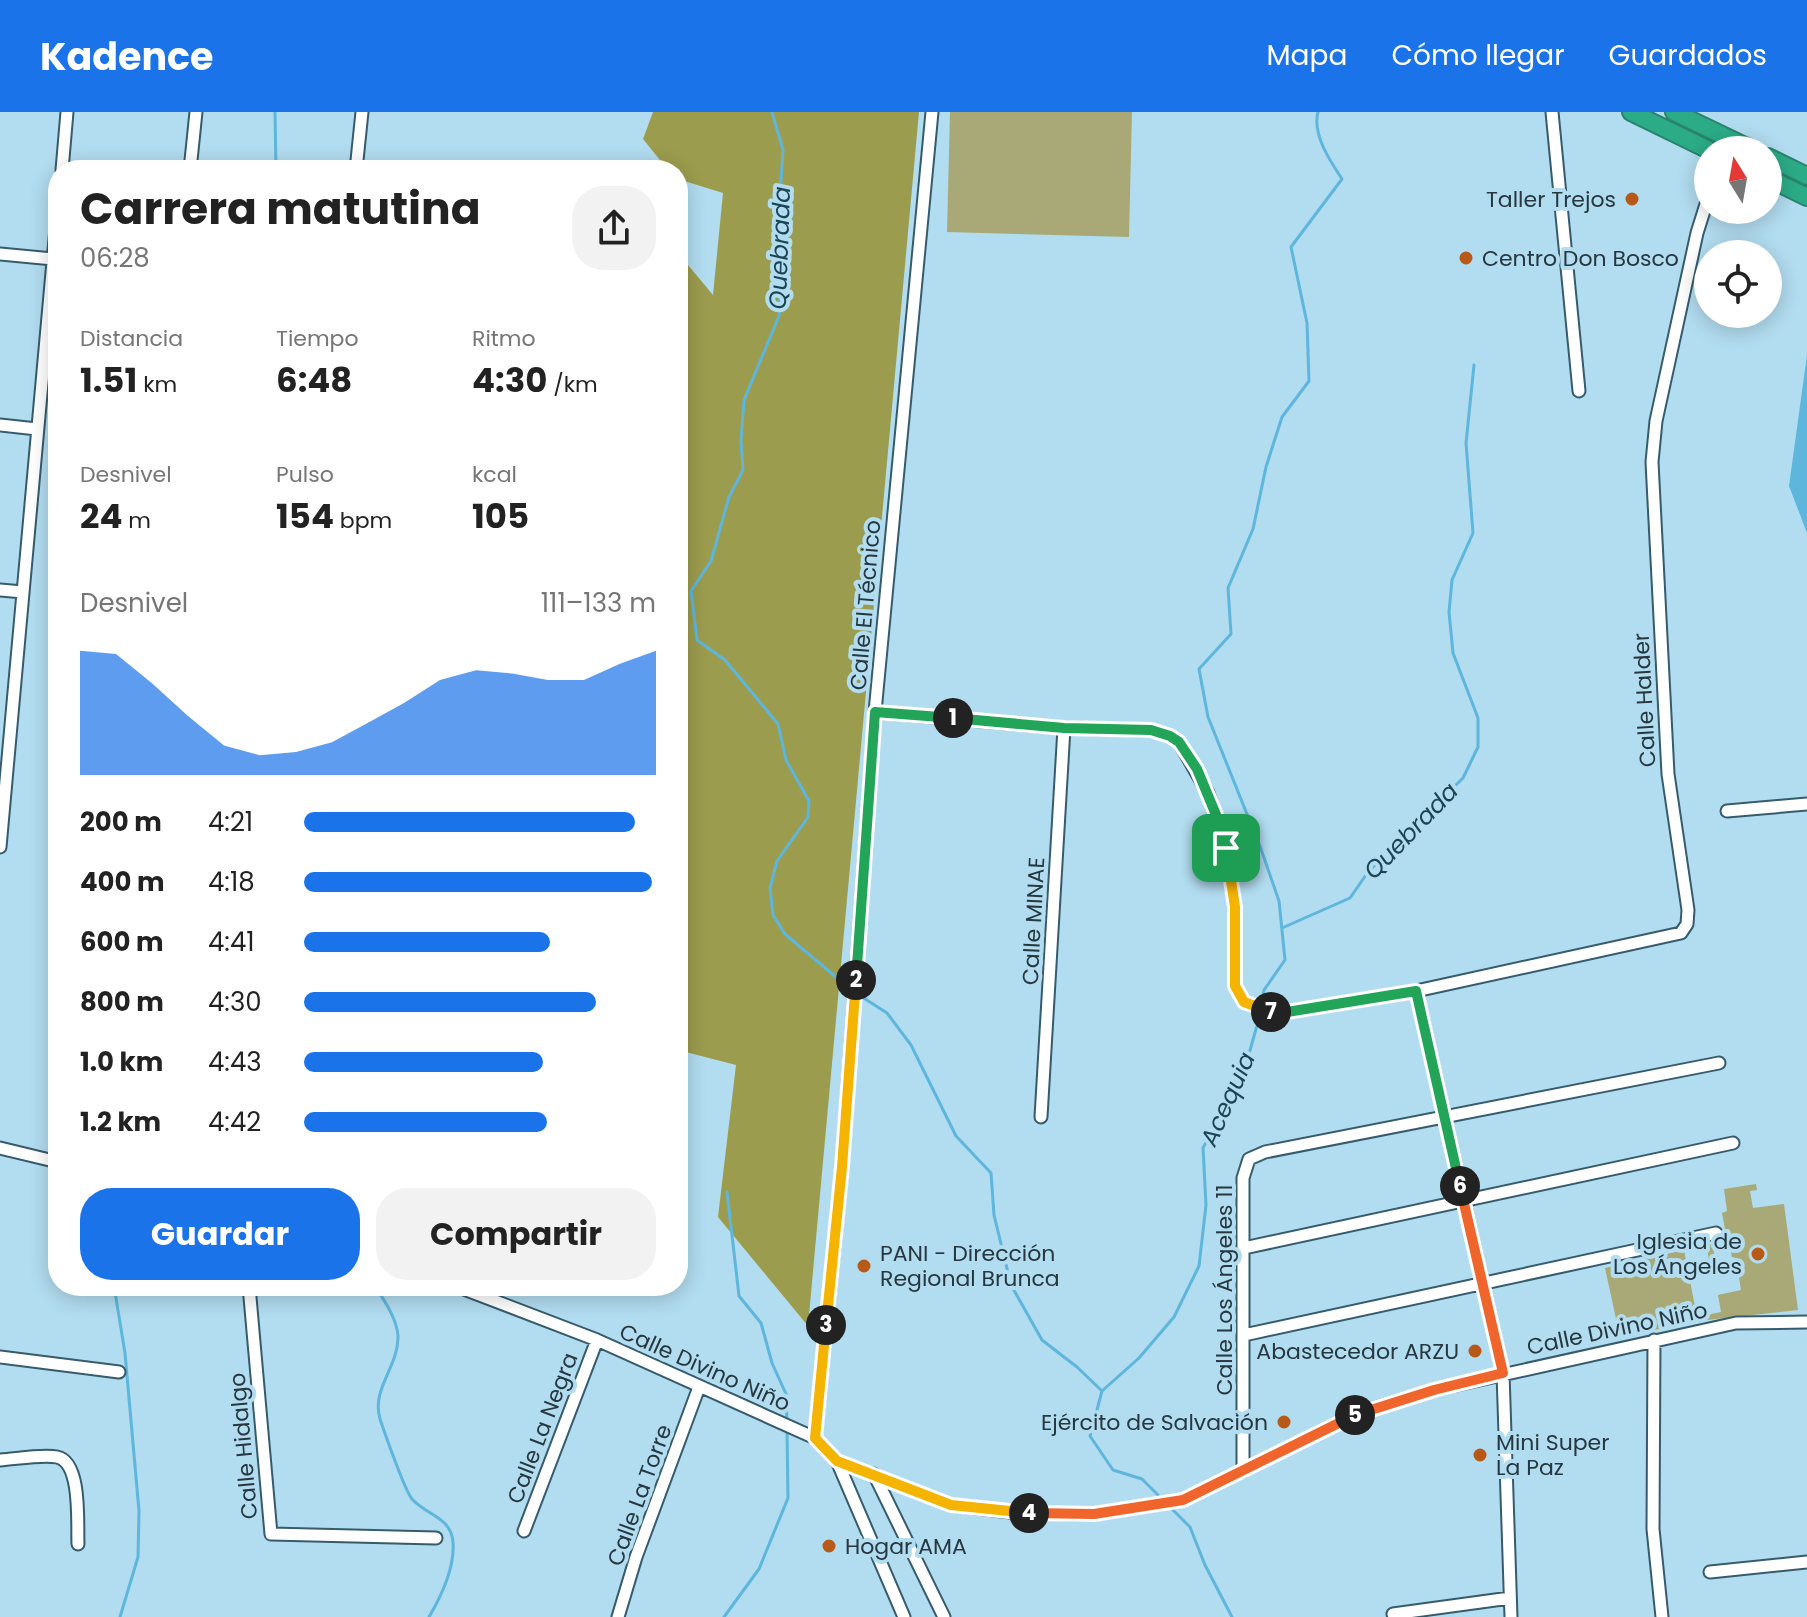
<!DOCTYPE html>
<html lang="es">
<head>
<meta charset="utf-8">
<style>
	body { margin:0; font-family:Poppins,sans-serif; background:#f2f2f2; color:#222; height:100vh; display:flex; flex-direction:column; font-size:30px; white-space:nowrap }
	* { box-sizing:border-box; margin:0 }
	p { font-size:26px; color:#767676 }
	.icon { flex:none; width:44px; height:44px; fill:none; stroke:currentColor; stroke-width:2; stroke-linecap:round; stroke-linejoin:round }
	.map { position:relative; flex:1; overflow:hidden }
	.sheet { position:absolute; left:48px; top:48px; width:640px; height:1136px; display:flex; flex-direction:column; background:#fff; border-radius:32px; box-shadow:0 4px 20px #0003 }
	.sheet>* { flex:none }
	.needle { width:52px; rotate:349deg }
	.buttons { position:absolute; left:1694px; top:24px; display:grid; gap:16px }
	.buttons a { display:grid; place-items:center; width:88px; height:88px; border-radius:50%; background:#fff; box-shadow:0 4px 20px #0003; font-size:40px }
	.pin { position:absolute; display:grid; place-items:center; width:68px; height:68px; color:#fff; margin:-34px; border-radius:16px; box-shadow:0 4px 12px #0006 }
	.km { position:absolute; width:40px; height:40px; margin:-20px; border-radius:50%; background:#222; color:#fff; font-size:22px; line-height:40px; text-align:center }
	.round { display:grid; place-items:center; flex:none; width:84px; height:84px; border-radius:32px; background:#f2f2f2 }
	.summary { display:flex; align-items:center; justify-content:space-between; height:136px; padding:0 32px }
	h1 { font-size:44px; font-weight:700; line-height:60px }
	.figures { display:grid; grid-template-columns:repeat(3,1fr); gap:12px; height:136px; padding:8px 32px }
	.figures div { display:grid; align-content:center }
	.figures b { font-size:34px; font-weight:700 }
	.figures small { font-size:22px; font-weight:400 }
	.figures p { font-size:22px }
	.chart { height:224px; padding:16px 32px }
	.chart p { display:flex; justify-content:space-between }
	.chart svg { width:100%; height:144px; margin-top:8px; fill:#1a73e8; opacity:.7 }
	.button { display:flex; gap:16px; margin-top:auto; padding:16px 32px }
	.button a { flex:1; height:92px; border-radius:32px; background:#1a73e8; color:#fff; font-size:32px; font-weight:700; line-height:92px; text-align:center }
	.button a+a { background:#f2f2f2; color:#222 }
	ul { padding:0 32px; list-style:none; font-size:26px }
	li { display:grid; grid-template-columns:128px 96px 1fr; align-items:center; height:60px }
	li i { height:20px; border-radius:10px; background:#1a73e8 }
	header { display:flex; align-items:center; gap:48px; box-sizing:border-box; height:112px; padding:0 40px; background:#1a73e8; color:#fff }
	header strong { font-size:38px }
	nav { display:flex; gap:44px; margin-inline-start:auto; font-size:28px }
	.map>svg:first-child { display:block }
	.green { fill:#a8a976 }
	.forest { fill:#9c9c4e }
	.water { fill:#5eb6dc }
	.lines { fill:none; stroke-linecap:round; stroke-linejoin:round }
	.stream { stroke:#5eb6dc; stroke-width:3 }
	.minor-casing { stroke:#355b6d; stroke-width:15 }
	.highway-casing { stroke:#29836e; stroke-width:20 }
	.minor { stroke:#fff; stroke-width:11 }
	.highway { stroke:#2bac87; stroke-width:16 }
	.split-1-casing { stroke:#fff; stroke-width:16 }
	.split-2-casing { stroke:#fff; stroke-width:16 }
	.split-3-casing { stroke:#fff; stroke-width:16 }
	.split-4-casing { stroke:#fff; stroke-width:16 }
	.split-5-casing { stroke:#fff; stroke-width:16 }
	.split-6-casing { stroke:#fff; stroke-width:16 }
	.split-7-casing { stroke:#fff; stroke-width:16 }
	.split-8-casing { stroke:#fff; stroke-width:16 }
	.split-1 { stroke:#22a559; stroke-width:10 }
	.split-2 { stroke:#22a559; stroke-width:10 }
	.split-3 { stroke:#f5b400; stroke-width:10 }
	.split-4 { stroke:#f5b400; stroke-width:10 }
	.split-5 { stroke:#f0652b; stroke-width:10 }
	.split-6 { stroke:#f0652b; stroke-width:10 }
	.split-7 { stroke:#22a559; stroke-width:10 }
	.split-8 { stroke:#f5b400; stroke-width:10 }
	.poi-dot { fill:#b95917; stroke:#b2dcf0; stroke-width:3 }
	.labels { text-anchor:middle; stroke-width:8; stroke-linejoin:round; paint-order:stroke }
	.poi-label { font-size:22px; fill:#26373f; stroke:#b2dcf0; text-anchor:end }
	.street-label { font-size:22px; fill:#26373f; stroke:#b2dcf0 }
	.water-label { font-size:24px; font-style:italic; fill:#1d4455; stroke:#b2dcf0 }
</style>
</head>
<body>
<header>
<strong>Kadence</strong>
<nav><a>Mapa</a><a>Cómo llegar</a><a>Guardados</a></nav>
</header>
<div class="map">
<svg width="1807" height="1505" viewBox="0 0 1807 1505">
	<rect width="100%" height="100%" fill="#b2dcf0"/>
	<path class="green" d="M 950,0 L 1132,0 L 1129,125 L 947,120 Z
		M 1756,1072 L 1757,1078 L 1750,1079 L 1753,1096 L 1784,1092 L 1798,1198 L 1698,1209 L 1620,1225 L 1605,1156 L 1684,1138 L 1697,1205 L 1721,1200 L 1718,1183 L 1741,1178 L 1736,1146 L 1732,1145 L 1729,1131 L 1713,1134 L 1715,1150 L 1710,1152 L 1706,1133 L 1727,1128 L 1722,1101 L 1727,1099 L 1724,1077 Z"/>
	<path class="forest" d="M 653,0 L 919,0 L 808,1214 L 718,1105 L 736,953 L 678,938 L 678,141 L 713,183 L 723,81 L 678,67 L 678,58 L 668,58 L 643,27 Z"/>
	<path class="water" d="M 1807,243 L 1807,421 L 1789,374 Z"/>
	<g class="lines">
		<path class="stream" d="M 275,0 L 276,58
			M 772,0 L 783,38 L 780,83 L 782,138 L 779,204 L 744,288 L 741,329 L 743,358 L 729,385 L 711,449 L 691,479 L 697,528 L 725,548 L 778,612 L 786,648 L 809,689 L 808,705 L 777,749 L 770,776 L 773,803 L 785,822 L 850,877
			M 1282,816 L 1350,786 L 1368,760 L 1463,666 L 1478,635 L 1478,606 L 1453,541 L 1449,500 L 1452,468 L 1473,421 L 1466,331 L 1474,253
			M 859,883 L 887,901 L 911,933 L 956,1024 L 991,1061 L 994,1103 L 1011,1173 L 1042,1228 L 1077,1255 L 1102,1279
			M 1262,888 L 1264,878 L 1285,848 L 1279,789 L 1261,737 L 1208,605 L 1199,557 L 1231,522 L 1228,476 L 1253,417 L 1266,355 L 1282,305 L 1309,269 L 1307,211 L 1291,135 L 1342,67 C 1330,49 1312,22 1318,0
			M 727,1080 L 739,1184 L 761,1211 L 772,1251 L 786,1282 L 787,1311
			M 114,1174 L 125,1241 L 139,1399 L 138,1445 L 120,1505
			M 375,1174 C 384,1188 397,1207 398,1224 C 399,1254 371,1277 380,1307 C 384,1319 405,1379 412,1387 C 426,1403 451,1405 453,1430 C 455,1456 442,1483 429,1505
			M 1158,1383 L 1142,1367 L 1113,1358 L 1090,1324 L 1102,1279 L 1139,1246 L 1174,1205 L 1199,1154 L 1206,1093 L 1203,1036 L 1243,963 L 1260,903
			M 1173,1398 L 1190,1415 L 1205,1453 L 1232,1505
			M 724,1505 L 759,1457 L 788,1386 L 787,1319"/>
		<g class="minor-casing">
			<path id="minor" d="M 1552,0 L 1579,279
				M 62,58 L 67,0
				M 190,58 L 196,0
				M 356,58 L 362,0
				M 0,142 L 53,147
				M 0,313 L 37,317
				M 0,478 L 23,480
				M 875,600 L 1064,616 L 1151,618 L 1170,624 L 1179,630 L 1208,681 L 1226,736 L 1235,795 L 1235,874 L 1244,890 L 1266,899 L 1281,901 L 1416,879 L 1681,821 L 1687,812 L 1688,798 L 1668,662 L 1652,350 L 1656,309 L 1697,121 L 1708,86
				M 1727,699 L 1807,692
				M 0,735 L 58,94
				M 1416,879 L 1503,1261 L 1511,1505
				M 1041,1005 L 1064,616
				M 0,1036 L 58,1050
				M 1244,1136 L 1733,1031
				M 249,1174 L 271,1422 L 436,1426
				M 456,1174 L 597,1228 L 815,1326 L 837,1349 L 951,1393 L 1019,1401 L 1094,1402 L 1183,1388 L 1356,1302 L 1434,1278 L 1736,1211 L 1807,1210
				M 1244,1223 L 1716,1121
				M 1654,1228 L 1653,1417 L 1662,1505
				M 0,1245 L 119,1260
				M 815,1326 L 842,1055 L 875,600 L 932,0
				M 0,1348 C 16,1347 43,1342 57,1345 C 82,1350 77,1412 78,1432
				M 837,1349 L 904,1505
				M 1243,1359 L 1243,1066 L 1249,1047 L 1265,1040 L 1719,951
				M 874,1362 L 944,1505
				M 524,1419 L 597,1228
				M 1710,1460 L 1807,1450
				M 1393,1502 L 1510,1486
				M 618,1505 L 636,1445 L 699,1275"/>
		</g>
		<g class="highway-casing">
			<path id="highway" d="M 1631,0 L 1709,38
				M 1674,0 L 1753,38
				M 1768,45 L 1807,64
				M 1768,66 L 1807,85"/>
		</g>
		<use href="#minor" class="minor"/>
		<use href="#highway" class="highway"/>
	</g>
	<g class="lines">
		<g class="split-1-casing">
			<path id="split-1" d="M 953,606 L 1064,616 L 1151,618 L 1170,624 L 1179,630 L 1197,657 L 1219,710 L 1226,736"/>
		</g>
		<g class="split-2-casing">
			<path id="split-2" d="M 856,868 L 875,600 L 953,606"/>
		</g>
		<g class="split-3-casing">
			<path id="split-3" d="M 826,1213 L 842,1055 L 856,868"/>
		</g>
		<g class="split-4-casing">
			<path id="split-4" d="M 826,1213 L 815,1326 L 837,1349 L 951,1393 L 1029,1401"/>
		</g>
		<g class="split-5-casing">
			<path id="split-5" d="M 1029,1401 L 1094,1402 L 1183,1388 L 1355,1303"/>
		</g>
		<g class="split-6-casing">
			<path id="split-6" d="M 1355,1303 L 1434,1278 L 1503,1261 L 1460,1074"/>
		</g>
		<g class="split-7-casing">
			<path id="split-7" d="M 1271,900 L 1281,901 L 1416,879 L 1460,1074"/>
		</g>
		<g class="split-8-casing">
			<path id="split-8" d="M 1226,736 L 1235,795 L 1235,874 L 1244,890 L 1271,900"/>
		</g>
		<use href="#split-1" class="split-1"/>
		<use href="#split-2" class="split-2"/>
		<use href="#split-3" class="split-3"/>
		<use href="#split-4" class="split-4"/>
		<use href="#split-5" class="split-5"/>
		<use href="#split-6" class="split-6"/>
		<use href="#split-7" class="split-7"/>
		<use href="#split-8" class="split-8"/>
	</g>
	<g class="poi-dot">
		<circle cx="1632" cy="87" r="8"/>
		<circle cx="1466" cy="146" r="8"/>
		<circle cx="1758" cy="1142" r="8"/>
		<circle cx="864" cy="1154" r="8"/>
		<circle cx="1475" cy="1239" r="8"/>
		<circle cx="1284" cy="1310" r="8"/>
		<circle cx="1480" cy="1343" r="8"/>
		<circle cx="829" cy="1434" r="8"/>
	</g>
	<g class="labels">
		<g class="poi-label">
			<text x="1616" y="95">Taller Trejos</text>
			<text x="1482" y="154" text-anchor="start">Centro Don Bosco</text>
			<text x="1742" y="1137">Iglesia de<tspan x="1742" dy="25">Los Ángeles</tspan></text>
			<text x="880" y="1149" text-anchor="start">PANI - Dirección<tspan x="880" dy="25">Regional Brunca</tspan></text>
			<text x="1459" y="1247">Abastecedor ARZU</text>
			<text x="1268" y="1318">Ejército de Salvación</text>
			<text x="1496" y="1338" text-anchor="start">Mini Super<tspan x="1496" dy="25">La Paz</tspan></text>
			<text x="845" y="1442" text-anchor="start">Hogar AMA</text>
		</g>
		<g class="street-label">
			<text transform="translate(865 493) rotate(-85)" y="8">Calle El Técnico</text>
			<text transform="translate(1644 588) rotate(-93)" y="8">Calle Halder</text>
			<text transform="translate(1033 809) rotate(-87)" y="8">Calle MINAE</text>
			<text transform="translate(1224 1178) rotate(-90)" y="8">Calle Los Ángeles 11</text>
			<text transform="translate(1617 1216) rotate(-12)" y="8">Calle Divino Niño</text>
			<text transform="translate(705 1255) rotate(24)" y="8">Calle Divino Niño</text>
			<text transform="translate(542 1316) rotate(-69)" y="8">Calle La Negra</text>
			<text transform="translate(243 1334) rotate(-95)" y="8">Calle Hidalgo</text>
			<text transform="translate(639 1383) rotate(-70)" y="8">Calle La Torre</text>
		</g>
		<g class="water-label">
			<text transform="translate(780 136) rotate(-88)" y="8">Quebrada</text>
			<text transform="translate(1411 719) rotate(-46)" y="8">Quebrada</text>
			<text transform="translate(1228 987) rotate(-66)" y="8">Acequia</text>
		</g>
	</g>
</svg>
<div class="buttons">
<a><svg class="needle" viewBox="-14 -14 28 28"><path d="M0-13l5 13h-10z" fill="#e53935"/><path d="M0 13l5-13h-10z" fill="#767676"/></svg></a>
<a><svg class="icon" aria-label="locate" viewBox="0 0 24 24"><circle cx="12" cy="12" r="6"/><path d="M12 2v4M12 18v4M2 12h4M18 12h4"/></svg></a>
</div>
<div class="pin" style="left:1226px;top:736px;background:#1e9e55"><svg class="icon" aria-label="arrive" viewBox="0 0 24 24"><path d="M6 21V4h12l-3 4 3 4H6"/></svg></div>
<b class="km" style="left:953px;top:606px">1</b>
<b class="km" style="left:856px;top:868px">2</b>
<b class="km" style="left:826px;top:1213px">3</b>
<b class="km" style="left:1029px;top:1401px">4</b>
<b class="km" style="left:1355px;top:1303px">5</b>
<b class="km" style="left:1460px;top:1074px">6</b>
<b class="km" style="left:1271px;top:900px">7</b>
<section class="sheet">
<div class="summary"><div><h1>Carrera matutina</h1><p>06:28</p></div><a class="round"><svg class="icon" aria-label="share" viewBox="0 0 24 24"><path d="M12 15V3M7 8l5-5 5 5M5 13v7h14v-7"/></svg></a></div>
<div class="figures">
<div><p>Distancia</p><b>1.51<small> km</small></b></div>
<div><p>Tiempo</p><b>6:48</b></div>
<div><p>Ritmo</p><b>4:30<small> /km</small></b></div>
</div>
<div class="figures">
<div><p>Desnivel</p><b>24<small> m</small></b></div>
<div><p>Pulso</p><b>154<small> bpm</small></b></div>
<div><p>kcal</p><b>105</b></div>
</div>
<div class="chart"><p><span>Desnivel</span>111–133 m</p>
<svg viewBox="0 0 160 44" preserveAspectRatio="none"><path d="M0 44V6L10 7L20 16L30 26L40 35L50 38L60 37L70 34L80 28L90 22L100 15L110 12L120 13L130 15L140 15L150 10L160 6V44z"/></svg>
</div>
<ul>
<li><b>200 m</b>4:21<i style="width:94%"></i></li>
<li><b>400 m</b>4:18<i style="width:99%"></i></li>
<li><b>600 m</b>4:41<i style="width:70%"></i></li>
<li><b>800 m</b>4:30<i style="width:83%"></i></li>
<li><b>1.0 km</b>4:43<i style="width:68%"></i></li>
<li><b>1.2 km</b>4:42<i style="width:69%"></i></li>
</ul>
<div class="button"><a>Guardar</a><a>Compartir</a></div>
</section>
</div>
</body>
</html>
